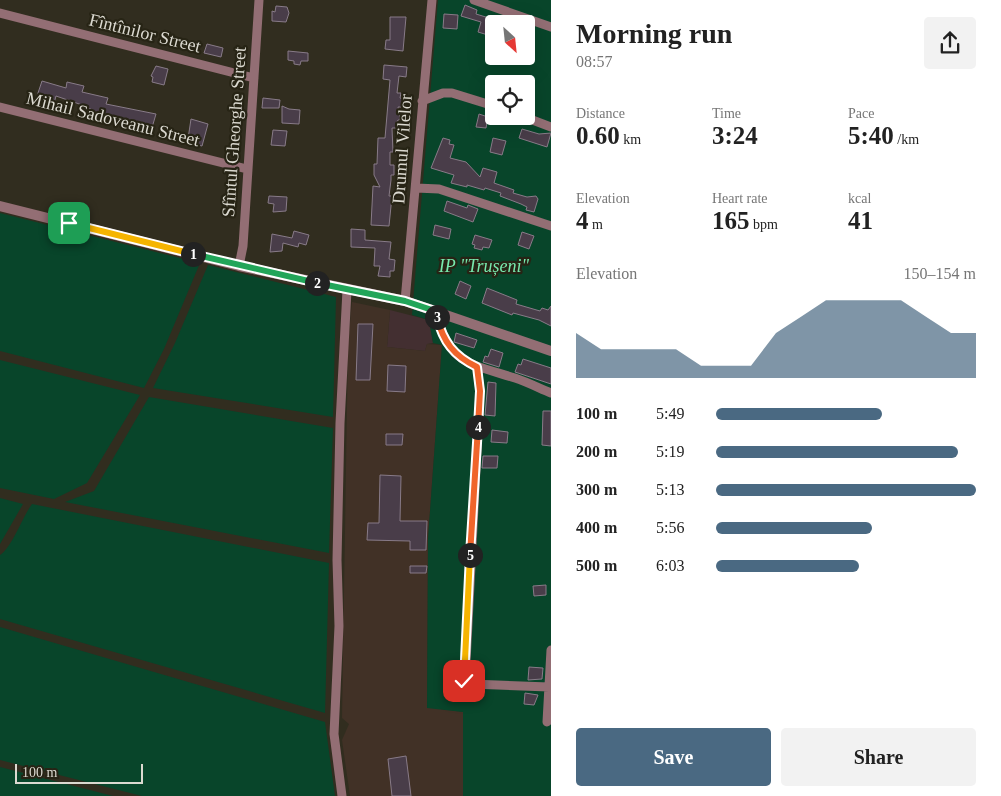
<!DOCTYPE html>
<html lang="en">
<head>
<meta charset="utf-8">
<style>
	body { margin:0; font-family:"Times New Roman",serif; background:#f2f2f2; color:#222; height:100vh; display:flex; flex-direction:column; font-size:19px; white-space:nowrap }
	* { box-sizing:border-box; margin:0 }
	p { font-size:16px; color:#767676 }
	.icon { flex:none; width:28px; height:28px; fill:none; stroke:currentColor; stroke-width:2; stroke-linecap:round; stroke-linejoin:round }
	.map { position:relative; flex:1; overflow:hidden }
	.details { display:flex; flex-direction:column; background:#fff; width:450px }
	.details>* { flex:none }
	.needle { width:32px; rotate:153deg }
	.tools { position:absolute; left:485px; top:15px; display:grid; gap:10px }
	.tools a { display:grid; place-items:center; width:50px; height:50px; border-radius:5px; background:#fff; box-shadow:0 5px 20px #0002; font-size:25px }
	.scale { position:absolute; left:15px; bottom:12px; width:128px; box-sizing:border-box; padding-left:5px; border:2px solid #dbd9d0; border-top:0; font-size:14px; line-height:18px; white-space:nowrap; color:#dbd9d0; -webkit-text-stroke:4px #272415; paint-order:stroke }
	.pin { position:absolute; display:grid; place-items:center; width:42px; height:42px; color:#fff; margin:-21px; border-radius:10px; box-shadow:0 2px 8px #0006 }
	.km { position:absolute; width:25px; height:25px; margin:-12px; border-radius:50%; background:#222; color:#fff; font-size:14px; line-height:25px; text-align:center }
	.round { display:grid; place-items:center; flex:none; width:52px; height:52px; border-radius:5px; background:#f2f2f2 }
	.head { display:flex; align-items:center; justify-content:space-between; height:85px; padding:0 25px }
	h1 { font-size:28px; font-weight:800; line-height:38px }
	.stats { display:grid; grid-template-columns:repeat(3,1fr); gap:8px; height:85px; padding:5px 25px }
	.stats div { display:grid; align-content:center }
	.stats b { font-size:25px; font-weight:800 }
	.stats small { font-size:14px; font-weight:400 }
	.stats p { font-size:14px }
	.chart { height:140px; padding:10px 25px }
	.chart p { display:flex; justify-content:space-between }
	.chart svg { width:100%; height:90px; margin-top:5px; fill:#4a6982; opacity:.7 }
	.action { display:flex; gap:10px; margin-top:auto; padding:10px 25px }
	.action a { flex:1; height:58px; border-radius:5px; background:#4a6982; color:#fff; font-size:20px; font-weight:800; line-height:58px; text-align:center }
	.action a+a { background:#f2f2f2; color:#222 }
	ul { padding:0 25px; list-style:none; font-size:16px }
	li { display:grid; grid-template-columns:80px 60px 1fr; align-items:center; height:38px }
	li i { height:12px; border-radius:6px; background:#4a6982 }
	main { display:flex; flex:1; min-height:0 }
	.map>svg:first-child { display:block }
	.commercial { fill:#432f31 }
	.industrial { fill:#413126 }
	.green { fill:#08452a; fill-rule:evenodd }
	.building { fill:#493d49; stroke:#887b88 }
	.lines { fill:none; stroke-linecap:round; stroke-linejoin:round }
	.minor { stroke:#936e74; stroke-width:9 }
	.tertiary { stroke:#936e74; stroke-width:10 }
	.split-1-casing { stroke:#fff; stroke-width:10 }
	.split-2-casing { stroke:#fff; stroke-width:10 }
	.split-3-casing { stroke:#fff; stroke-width:10 }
	.split-4-casing { stroke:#fff; stroke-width:10 }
	.split-5-casing { stroke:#fff; stroke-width:10 }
	.split-6-casing { stroke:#fff; stroke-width:10 }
	.split-1 { stroke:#f5b400; stroke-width:6 }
	.split-2 { stroke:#22a559; stroke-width:6 }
	.split-3 { stroke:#22a559; stroke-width:6 }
	.split-4 { stroke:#f0652b; stroke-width:6 }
	.split-5 { stroke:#f0652b; stroke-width:6 }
	.split-6 { stroke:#f5b400; stroke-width:6 }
	.labels { text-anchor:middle; stroke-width:4.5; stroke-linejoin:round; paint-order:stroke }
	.street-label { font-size:18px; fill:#dbd9d0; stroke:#272415 }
	.park-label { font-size:18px; font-style:italic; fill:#78e9ad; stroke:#272415 }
</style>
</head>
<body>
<main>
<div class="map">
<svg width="551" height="796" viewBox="0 0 551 796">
	<rect width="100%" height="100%" fill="#312d1f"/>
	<path class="commercial" d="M 390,310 L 429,320 L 433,343 L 427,344 L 425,351 L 387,347 Z"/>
	<path class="industrial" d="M 352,302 L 390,310 L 387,347 L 425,351 L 427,344 L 442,345 L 428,539 L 427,707 L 463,712 L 463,796 L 350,796 L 342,740 L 349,724 L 342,718 L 348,343 Z"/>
	<path class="green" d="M 438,0 L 551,0 L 551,796 L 463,796 L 463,712 L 427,708 L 428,539 L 442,345 L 433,343 L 429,320 L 412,315 ZM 494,24 L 526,24 L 526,56 L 494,56 ZM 494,84 L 526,84 L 526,116 L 494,116 Z
		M 0,213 L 200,263 L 164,349 L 144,388 L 0,351 Z
		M 208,265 L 336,297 L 333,417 L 153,388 L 175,343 Z
		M 0,360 L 140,395 L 87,483 L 54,499 L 0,488 Z
		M 149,397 L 333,428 L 329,553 L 65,502 L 94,491 Z
		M 0,498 L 23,504 L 0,544 Z
		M 32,504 L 329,563 L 325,713 L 0,619 L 0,555 C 11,549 23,516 32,504 Z
		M 0,627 L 325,722 L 335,796 L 142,796 L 0,760 Z
		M 0,767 L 113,796 L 0,796 Z"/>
	<path class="building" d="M 465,5 L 477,10 L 476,14 L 489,18 L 488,23 L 490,24 L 488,35 L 478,32 L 481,22 L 461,16 Z
		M 276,6 L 287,7 L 289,13 L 286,22 L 272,21 L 272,11 L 275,12 Z
		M 444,14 L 458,15 L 457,29 L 443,28 Z
		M 390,17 L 406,17 L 403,51 L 385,49 L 386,40 L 390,40 Z
		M 207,44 L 223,48 L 221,57 L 204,53 Z
		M 288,51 L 308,53 L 308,61 L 301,61 L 300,65 L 294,64 L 294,61 L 288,60 Z
		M 384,65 L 407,67 L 406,77 L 399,76 L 397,93 L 401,93 L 400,98 L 403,99 L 402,107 L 398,107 L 400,119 L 397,121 L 397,128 L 392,128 L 393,152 L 390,152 L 390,165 L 394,165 L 394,175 L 391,175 L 391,180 L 389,196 L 392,196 L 389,226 L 371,225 L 373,186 L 380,187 L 374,175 L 374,164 L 377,164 L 378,138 L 385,138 L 390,80 L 383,79 Z
		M 156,66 L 168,69 L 164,85 L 152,82 L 153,77 L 151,76 Z
		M 42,81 L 66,88 L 67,82 L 84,86 L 82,92 L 108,98 L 106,104 L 156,114 L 151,131 L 127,124 L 127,127 L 114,124 L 116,117 L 90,113 L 91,109 L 87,108 L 88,107 L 56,96 L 53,107 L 45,104 L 38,101 L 38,93 Z
		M 263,98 L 280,100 L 279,108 L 262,108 Z
		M 282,106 L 289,109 L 300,110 L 299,124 L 282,123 Z
		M 479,114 L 488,117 L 486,128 L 476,127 Z
		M 191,119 L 208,124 L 202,146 L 194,144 L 195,141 L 188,139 Z
		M 522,129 L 539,134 L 551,133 L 547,147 L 519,138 Z
		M 273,130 L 287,131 L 285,146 L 271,145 Z
		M 443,138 L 450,140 L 449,144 L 454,145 L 450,158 L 466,162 L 480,177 L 483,168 L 497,172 L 494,183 L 514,190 L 513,193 L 527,197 L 536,196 L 538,199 L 534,212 L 526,210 L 527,207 L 521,204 L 500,196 L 501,193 L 485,188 L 484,190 L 467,185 L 467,187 L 451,183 L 454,175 L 431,168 Z
		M 493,138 L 506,141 L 502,155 L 490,152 Z
		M 269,196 L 287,197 L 286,211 L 273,212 L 274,204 L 268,203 Z
		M 447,201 L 467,208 L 468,205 L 478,209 L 473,222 L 444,211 Z
		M 435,225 L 451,229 L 449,239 L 433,235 Z
		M 351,229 L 365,230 L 365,240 L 391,242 L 389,259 L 395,260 L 394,271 L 390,271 L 390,277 L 378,276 L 380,266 L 374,266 L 375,248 L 351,247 Z
		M 294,231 L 309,235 L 306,245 L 299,243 L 298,247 L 283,243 L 282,251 L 270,252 L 272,234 L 292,238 Z
		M 522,232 L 534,236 L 529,249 L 518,245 Z
		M 475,235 L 492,240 L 489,248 L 483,247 L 482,250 L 474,248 L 475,245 L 472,244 Z
		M 460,281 L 471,286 L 466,299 L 455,294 Z
		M 487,288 L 517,300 L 516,304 L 540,311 L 542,308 L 548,310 L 551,306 L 551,326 L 539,320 L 513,313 L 512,315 L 482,303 Z
		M 358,324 L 373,324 L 370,380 L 356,380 Z
		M 456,333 L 477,340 L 474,348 L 454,342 Z
		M 491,349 L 503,353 L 499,367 L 483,362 L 485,356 L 488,357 Z
		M 523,359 L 551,368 L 551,384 L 515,372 L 518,364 L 521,365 Z
		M 388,365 L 406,366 L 405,392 L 387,391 Z
		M 488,382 L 496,383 L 495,416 L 485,415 Z
		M 543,411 L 551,411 L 551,446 L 542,445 Z
		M 492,430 L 508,432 L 507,443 L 491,442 Z
		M 386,434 L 403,434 L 402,445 L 386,445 Z
		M 483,456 L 498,456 L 497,468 L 482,468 Z
		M 380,475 L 401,476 L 400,521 L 427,521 L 426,550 L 410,550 L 410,541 L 367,540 L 368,523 L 379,523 Z
		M 410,566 L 427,566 L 426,573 L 410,573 Z
		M 546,585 L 546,595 L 534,596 L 533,586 Z
		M 529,667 L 543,668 L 542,679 L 528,680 Z
		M 525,693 L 538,695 L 534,705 L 524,704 Z
		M 406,756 L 411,796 L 392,796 L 388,759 Z"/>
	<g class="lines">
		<path class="minor" d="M 474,0 L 551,27
			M 0,13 L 254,78
			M 422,101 L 443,93 L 452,93 L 494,106
			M 0,107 L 247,169
			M 522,116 L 551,127
			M 416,188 L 439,189 L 551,226
			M 239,266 L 243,246 L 259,0
			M 405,301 L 432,0
			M 435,311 C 449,364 467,363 515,378 C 527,382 539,388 551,393
			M 477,367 L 480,391 L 465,681 L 471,684 L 549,687
			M 547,722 L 551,650
			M 342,796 L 334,734 L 339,626 L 337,560 L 340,423 L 347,290"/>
		<path class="tertiary" d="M 0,206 L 239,266 L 405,301 L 551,351"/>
	</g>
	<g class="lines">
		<g class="split-1-casing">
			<path id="split-1" d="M 69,223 L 193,254"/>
		</g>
		<g class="split-2-casing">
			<path id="split-2" d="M 193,254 L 317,283"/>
		</g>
		<g class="split-3-casing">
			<path id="split-3" d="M 317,283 L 405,301 L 435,311 L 437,317"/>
		</g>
		<g class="split-4-casing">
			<path id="split-4" d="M 437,317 C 443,342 454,356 477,367 L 480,391 L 478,427"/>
		</g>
		<g class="split-5-casing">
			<path id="split-5" d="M 470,555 L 478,427"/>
		</g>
		<g class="split-6-casing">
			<path id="split-6" d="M 464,681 L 470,555"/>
		</g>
		<use href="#split-1" class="split-1"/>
		<use href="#split-2" class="split-2"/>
		<use href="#split-3" class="split-3"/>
		<use href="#split-4" class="split-4"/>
		<use href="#split-5" class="split-5"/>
		<use href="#split-6" class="split-6"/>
	</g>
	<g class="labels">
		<g class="street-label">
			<text transform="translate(145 33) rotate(14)" y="6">Fîntînilor Street</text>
			<text transform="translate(113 119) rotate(14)" y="6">Mihail Sadoveanu Street</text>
			<text transform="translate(234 132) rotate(-86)" y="6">Sfîntul Gheorghe Street</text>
			<text transform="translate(402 149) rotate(-86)" y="6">Drumul Vilelor</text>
		</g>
		<g class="park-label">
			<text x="484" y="272">IP "Trușeni"</text>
		</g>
	</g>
</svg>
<div class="tools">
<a><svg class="needle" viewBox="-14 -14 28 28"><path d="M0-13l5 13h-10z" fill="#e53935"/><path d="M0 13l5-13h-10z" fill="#767676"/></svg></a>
<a><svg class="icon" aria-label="locate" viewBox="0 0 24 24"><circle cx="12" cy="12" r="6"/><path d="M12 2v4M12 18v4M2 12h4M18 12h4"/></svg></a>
</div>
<div class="scale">100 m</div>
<div class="pin" style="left:69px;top:223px;background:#1e9e55"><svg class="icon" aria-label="arrive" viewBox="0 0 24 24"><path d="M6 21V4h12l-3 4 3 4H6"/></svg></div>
<div class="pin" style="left:464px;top:681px;background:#d93025"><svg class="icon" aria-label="check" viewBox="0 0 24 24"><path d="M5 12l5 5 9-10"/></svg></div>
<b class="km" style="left:193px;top:254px">1</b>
<b class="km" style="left:317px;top:283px">2</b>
<b class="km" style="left:437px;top:317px">3</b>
<b class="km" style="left:478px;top:427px">4</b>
<b class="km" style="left:470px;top:555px">5</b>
</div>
<section class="details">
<div class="head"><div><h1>Morning run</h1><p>08:57</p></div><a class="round"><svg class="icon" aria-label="share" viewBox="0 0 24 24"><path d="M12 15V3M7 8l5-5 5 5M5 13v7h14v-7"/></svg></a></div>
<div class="stats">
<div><p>Distance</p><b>0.60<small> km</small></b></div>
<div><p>Time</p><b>3:24</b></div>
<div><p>Pace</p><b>5:40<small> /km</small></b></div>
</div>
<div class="stats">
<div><p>Elevation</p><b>4<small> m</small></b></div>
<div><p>Heart rate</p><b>165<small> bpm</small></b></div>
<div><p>kcal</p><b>41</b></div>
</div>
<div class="chart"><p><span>Elevation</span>150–154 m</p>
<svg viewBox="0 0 160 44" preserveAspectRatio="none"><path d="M0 44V22L10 30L20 30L30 30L40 30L50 38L60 38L70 38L80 22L90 14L100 6L110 6L120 6L130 6L140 14L150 22L160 22V44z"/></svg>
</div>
<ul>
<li><b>100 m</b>5:49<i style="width:64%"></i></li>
<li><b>200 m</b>5:19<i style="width:93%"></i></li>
<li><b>300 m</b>5:13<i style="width:100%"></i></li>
<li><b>400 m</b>5:56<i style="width:60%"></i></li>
<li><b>500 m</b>6:03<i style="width:55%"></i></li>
</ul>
<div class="action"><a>Save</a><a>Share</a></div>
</section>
</main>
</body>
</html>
